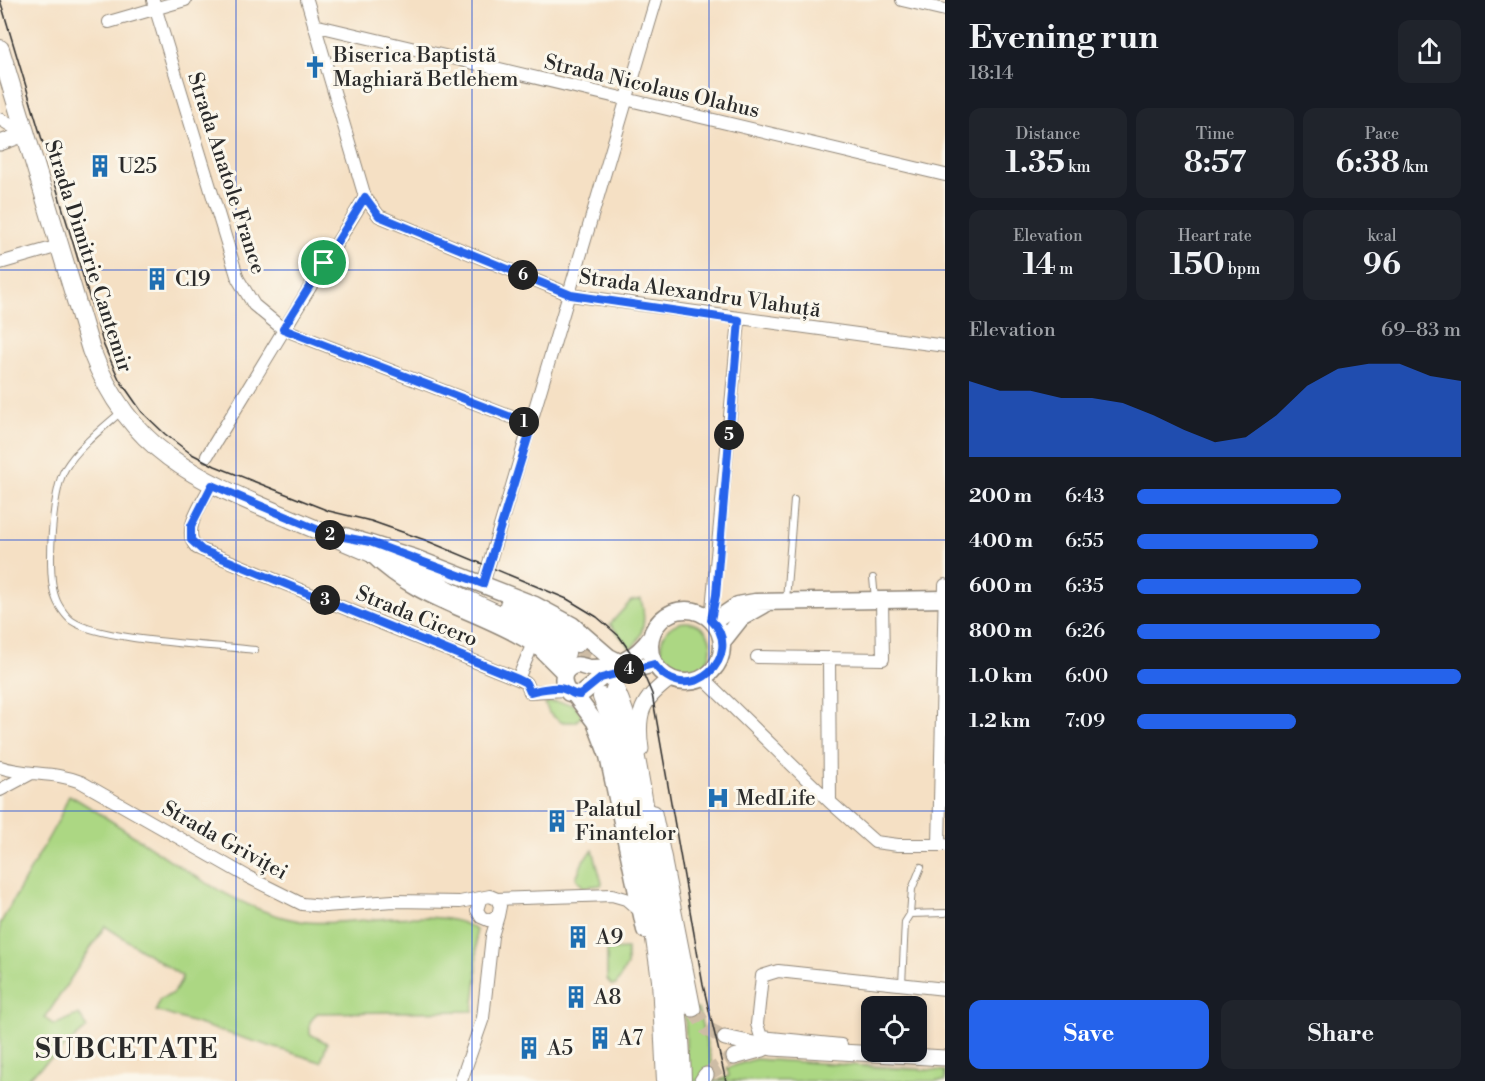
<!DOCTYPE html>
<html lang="en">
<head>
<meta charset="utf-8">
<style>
	body { margin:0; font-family:"Libre Bodoni",serif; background:#20242c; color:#f1f3f6; height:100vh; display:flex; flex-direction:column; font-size:22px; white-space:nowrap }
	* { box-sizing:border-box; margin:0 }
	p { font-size:20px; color:#9ea1a6 }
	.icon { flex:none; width:33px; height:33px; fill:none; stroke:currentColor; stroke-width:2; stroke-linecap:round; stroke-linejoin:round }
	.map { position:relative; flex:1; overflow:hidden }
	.drawer { display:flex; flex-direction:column; background:#171b24; width:540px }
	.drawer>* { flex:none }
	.buttons { position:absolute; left:861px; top:996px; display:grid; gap:12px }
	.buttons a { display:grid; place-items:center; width:66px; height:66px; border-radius:12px; background:#171b24; box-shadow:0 3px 9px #0003; font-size:30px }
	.pin { position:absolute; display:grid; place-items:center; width:51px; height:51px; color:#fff; margin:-26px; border:3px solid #fff; border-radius:50%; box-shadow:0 2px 6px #0007 }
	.km { position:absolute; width:30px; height:30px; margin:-15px; border-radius:50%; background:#222; color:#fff; font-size:16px; line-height:30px; text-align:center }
	.round { display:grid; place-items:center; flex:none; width:63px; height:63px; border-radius:12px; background:#20242c }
	.overview { display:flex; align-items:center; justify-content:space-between; height:102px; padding:0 24px }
	h1 { font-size:33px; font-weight:700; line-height:45px }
	.stats { display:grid; grid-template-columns:repeat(3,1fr); gap:9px; height:102px; padding:6px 24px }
	.stats div { display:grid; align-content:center; border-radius:12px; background:#20242c; text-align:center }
	.stats b { font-size:30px; font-weight:700 }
	.stats small { font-size:16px; font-weight:400 }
	.stats p { font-size:16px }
	.chart { height:168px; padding:12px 24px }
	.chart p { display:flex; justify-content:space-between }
	.chart svg { width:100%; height:108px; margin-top:6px; fill:#2563eb; opacity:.7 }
	.button { display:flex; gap:12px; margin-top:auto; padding:12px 24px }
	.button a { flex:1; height:69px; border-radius:12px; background:#2563eb; color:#fff; font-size:24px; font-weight:700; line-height:69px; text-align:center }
	.button a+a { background:#20242c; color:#f1f3f6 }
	ul { padding:0 24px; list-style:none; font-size:20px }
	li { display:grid; grid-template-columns:96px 72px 1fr; align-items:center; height:45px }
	li i { height:15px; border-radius:8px; background:#2563eb }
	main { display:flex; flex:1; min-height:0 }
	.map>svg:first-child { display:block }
	.green { fill:#acd783; stroke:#6c8157; stroke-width:1.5 }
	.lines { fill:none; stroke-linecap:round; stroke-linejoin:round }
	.tertiary-tunnel { stroke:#cdbca5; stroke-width:15; stroke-dasharray:15 8; stroke-linecap:butt }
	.primary-tunnel { stroke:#cdbca5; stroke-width:18; stroke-dasharray:18 9; stroke-linecap:butt }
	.service-casing { stroke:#908678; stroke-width:8 }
	.minor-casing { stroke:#908678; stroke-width:14 }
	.tertiary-casing { stroke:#908678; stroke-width:17 }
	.secondary-casing { stroke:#908678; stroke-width:19 }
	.primary-casing { stroke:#908678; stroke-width:20 }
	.service { stroke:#fff; stroke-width:6 }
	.minor { stroke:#fff; stroke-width:12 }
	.tertiary { stroke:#fff; stroke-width:15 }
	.secondary { stroke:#fff; stroke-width:16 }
	.primary { stroke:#fff; stroke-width:18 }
	.tram { stroke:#2b2b2b; stroke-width:1.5 }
	.route-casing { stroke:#fff; stroke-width:12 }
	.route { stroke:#2563eb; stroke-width:8 }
	.grid { fill:none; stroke:#1d4ed8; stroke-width:1.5; stroke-opacity:0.55 }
	.labels { text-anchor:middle; stroke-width:6; stroke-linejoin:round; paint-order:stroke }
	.poi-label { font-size:21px; fill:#2b2b2b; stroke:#fbf7ec; text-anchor:start }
	.street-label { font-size:21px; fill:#2b2b2b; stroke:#fbf7ec }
	.district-label { font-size:27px; font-weight:bold; letter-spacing:1.5px; fill:#2b2b2b; stroke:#fbf7ec }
</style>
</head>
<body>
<main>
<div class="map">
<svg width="945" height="1081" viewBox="0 0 945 1081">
	<rect width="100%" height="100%" fill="#fbf7ec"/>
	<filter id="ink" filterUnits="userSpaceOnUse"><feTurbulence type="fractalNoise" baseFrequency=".0167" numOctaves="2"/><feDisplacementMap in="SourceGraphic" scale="12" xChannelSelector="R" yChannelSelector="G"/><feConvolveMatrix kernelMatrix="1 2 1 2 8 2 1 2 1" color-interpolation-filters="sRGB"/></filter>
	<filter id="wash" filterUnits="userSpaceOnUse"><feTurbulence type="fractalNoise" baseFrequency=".008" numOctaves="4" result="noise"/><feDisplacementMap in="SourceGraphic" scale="24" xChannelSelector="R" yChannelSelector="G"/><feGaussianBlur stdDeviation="1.35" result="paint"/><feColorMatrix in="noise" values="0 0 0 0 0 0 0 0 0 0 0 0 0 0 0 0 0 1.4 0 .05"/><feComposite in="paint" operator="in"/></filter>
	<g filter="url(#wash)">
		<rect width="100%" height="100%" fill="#f5e0c4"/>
		<path class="green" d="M 641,599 C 646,617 645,635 631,649 L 610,624 L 631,601 Z
			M661 647a25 25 0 1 1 50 0a25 25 0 1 1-50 0Z
			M 555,702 L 573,704 L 581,713 L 581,717 L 575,722 L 561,722 L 549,713 L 545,703 Z
			M 69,795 C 140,834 221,908 300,921 C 346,929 440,902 476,930 L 477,978 L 473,1011 L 317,1013 L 310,1022 L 310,1034 L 327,1043 L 321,1062 L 156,1011 L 159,1000 C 172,995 179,990 182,976 L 105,926 L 45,1018 L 54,1025 L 79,1014 L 87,1028 L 24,1081 L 0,1081 L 0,924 L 59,819 Z
			M 593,850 L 602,883 L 601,885 L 583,887 L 576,878 L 584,859 Z
			M 627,949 L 627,965 L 616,985 L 611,985 L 607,979 L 607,950 Z
			M 698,1009 L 714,1072 L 716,1081 L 687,1081 L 685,1013 Z
			M 755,1059 L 945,1071 L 945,1081 L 717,1081 L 729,1076 L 727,1068 Z"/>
	</g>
	<g filter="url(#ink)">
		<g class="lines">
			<path class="tertiary-tunnel" d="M 693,1009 L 707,1029 L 725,1038
				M 706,1075 L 734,1057"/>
			<path class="primary-tunnel" d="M 577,643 L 595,659 L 609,680"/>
			<g class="service-casing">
				<path id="service" d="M 122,411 C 102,429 79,446 65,469 C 52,489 46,577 56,599 C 58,605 66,617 72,621 C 101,641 214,645 255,650
					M 873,578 L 875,599
					M 786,600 L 794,500
					M 910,914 L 945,913
					M 902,984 L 905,922 L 910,914 L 912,889 L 921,867"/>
			</g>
			<g class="minor-casing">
				<path id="minor" d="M 153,0 L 238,279 L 254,305 L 283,329 L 532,425
					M 307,0 L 365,197 L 379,216 L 571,295 L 945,346
					M 902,0 L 945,10
					M 109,22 L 185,0
					M 314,25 L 945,175
					M 0,119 L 25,134
					M 0,263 L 59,246
					M 207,456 L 365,197
					M 211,485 C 203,503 180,531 197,548 L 518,679 L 526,683 L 530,692 L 566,690
					M 483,584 L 656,0
					M 711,620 L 739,320
					M 757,657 L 883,659 L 882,600
					M 829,658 L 830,802
					M 703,678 L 830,802 L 875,842 L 898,845 L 945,845
					M 518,679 L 533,643
					M 0,767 C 27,776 54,771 81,782 L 248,877 L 302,904 L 325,906 L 393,901 L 460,902 L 490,896 L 497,899 L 500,906 L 498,916 L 488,920 L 481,917 L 477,910 L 480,900
					M 0,790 L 30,774
					M 939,845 L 945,585
					M 497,899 L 612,895 L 626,899 L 641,912
					M 841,1045 L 761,1037 L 757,1024 L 762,976 L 778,971 L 945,989
					M 461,1081 L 483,1018 L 492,936 L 498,916"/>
			</g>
			<g class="tertiary-casing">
				<path id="tertiary" d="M 0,143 L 25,134
					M 641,749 C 636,714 641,700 670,679
					M 654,813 L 664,860 L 658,877
					M 664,862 L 693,1009
					M 725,1038 L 772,1048 L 945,1058
					M 734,1057 L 763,1049
					M 702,1081 L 706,1075"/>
			</g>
			<g class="secondary-casing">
				<path id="secondary" d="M 345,536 L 415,558 L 535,605 L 572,625 L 609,657 L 619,662
					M 372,554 C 418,599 470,607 524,638 L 538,646 L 565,673
					M650 646a36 36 0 1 1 72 0a36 36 0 1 1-72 0Z
					M 713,622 L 738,605 L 755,602 L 945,599
					M 651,637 C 637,657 616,668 591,668 C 585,668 579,663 573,666 C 560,671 562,685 569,693 L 580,695 L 601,678 L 654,664
					M 722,642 L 741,618 L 764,605
					M 575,695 L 595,722 L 608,756 L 645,930"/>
			</g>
			<g class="primary-casing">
				<path id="primary" d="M 0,49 L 91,350 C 130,452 196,479 289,518 C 336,538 382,557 428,578 C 472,608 525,619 566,653
					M 509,605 L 539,619 L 577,643
					M 615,689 C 634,730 639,777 647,822 C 663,909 680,993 682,1081
					M 602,697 L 619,741 L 655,939 L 661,980 L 666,1081"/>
			</g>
			<use href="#service" class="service"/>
			<use href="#minor" class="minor"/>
			<use href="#tertiary" class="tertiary"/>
			<use href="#secondary" class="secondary"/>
			<use href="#primary" class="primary"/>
			<path class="tram" d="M 0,0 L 104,346 L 119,379 L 142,412 L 165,434 L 190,453 L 215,466 L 329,511 L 371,521 L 425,540 L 567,599 L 597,617 L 619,636 L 640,666 L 652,694 L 703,985 L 726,1081"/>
		</g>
	</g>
	<g class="lines" filter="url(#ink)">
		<g class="route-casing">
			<path id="route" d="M 365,197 L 379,216 L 571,295 L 739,320 L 716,595 L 711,620 C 747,654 689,712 654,664 L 601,678 L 580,695 C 572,695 572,692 566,690 C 557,685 540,690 530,692 L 526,683 L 518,679 L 202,550 L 191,540 L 191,526 L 212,485 L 328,534 L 370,542 L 483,584 L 532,425 L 283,329 Z"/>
		</g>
		<use href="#route" class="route"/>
	</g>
	<path class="grid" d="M 236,0 L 236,1081M 472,0 L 472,1081M 709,0 L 709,1081M 0,270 L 945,270M 0,540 L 945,540M 0,811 L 945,811"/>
	<defs>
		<g id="church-bare" transform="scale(1.8)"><path d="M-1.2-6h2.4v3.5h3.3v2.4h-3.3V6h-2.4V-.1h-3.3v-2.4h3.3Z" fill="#1f6fb2" stroke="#fbf7ec" stroke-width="2.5" paint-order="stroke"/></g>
		<g id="building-bare" transform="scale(1.8)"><path d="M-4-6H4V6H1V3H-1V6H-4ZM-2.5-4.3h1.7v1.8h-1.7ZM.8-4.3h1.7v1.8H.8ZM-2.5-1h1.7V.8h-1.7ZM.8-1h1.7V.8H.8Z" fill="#1f6fb2" stroke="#fbf7ec" stroke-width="2.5" paint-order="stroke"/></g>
		<g id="hospital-bare" transform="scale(1.8)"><path d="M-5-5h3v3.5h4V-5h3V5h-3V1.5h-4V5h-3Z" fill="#1f6fb2" stroke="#fbf7ec" stroke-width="2.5" paint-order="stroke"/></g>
	</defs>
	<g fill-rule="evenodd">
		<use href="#church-bare" x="315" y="67"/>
		<use href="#building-bare" x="100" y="166"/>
		<use href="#building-bare" x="157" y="279"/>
		<use href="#hospital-bare" x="718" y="798"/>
		<use href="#building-bare" x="557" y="821"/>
		<use href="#building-bare" x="578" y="937"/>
		<use href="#building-bare" x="576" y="997"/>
		<use href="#building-bare" x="600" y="1038"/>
		<use href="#building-bare" x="529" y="1048"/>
	</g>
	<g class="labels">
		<g class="poi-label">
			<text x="333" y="62">Biserica Baptistă<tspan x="333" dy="24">Maghiară Betlehem</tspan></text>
			<text x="118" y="173">U25</text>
			<text x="175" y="286">C19</text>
			<text x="736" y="805">MedLife</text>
			<text x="575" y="816">Palatul<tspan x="575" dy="24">Finantelor</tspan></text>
			<text x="596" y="944">A9</text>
			<text x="594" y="1004">A8</text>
			<text x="618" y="1045">A7</text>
			<text x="547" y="1055">A5</text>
		</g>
		<g class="street-label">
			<text transform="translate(652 86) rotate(13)" y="7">Strada Nicolaus Olahus</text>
			<text transform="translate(227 173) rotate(72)" y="7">Strada Anatole France</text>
			<text transform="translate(89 256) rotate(72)" y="7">Strada Dimitrie Cantemir</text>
			<text transform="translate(700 293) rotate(8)" y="7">Strada Alexandru Vlahuță</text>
			<text transform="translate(417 616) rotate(22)" y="7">Strada Cicero</text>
			<text transform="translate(225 840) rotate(29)" y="7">Strada Griviței</text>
		</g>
		<g class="district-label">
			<text x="127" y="1058">SUBCETATE</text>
		</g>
	</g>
</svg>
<div class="buttons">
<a><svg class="icon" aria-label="locate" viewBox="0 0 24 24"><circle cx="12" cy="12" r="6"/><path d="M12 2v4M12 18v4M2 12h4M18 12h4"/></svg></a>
</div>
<div class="pin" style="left:324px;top:263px;background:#1e9e55"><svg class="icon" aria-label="arrive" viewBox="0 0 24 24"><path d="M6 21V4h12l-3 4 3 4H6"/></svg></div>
<b class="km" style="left:524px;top:422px">1</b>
<b class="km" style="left:330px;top:535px">2</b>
<b class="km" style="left:325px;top:600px">3</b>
<b class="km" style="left:629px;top:669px">4</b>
<b class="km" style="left:729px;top:435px">5</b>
<b class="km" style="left:523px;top:275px">6</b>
</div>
<section class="drawer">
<div class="overview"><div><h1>Evening run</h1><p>18:14</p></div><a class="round"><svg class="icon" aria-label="share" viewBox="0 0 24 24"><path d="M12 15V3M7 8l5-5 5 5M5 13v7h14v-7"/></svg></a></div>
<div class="stats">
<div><p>Distance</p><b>1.35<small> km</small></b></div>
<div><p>Time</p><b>8:57</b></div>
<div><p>Pace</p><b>6:38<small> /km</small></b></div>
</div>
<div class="stats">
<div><p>Elevation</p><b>14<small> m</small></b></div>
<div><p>Heart rate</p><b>150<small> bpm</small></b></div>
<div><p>kcal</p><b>96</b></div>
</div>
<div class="chart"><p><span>Elevation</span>69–83 m</p>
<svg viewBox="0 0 160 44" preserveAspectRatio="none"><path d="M0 44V13L10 17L20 17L30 20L40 20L50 22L60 27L70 33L80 38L90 36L100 27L110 15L120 8L130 6L140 6L150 11L160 13V44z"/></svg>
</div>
<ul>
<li><b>200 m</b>6:43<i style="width:63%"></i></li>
<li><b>400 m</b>6:55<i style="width:56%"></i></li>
<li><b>600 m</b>6:35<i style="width:69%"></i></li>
<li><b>800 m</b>6:26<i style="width:75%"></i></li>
<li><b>1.0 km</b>6:00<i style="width:100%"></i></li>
<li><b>1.2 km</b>7:09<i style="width:49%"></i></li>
</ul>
<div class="button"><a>Save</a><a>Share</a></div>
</section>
</main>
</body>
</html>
